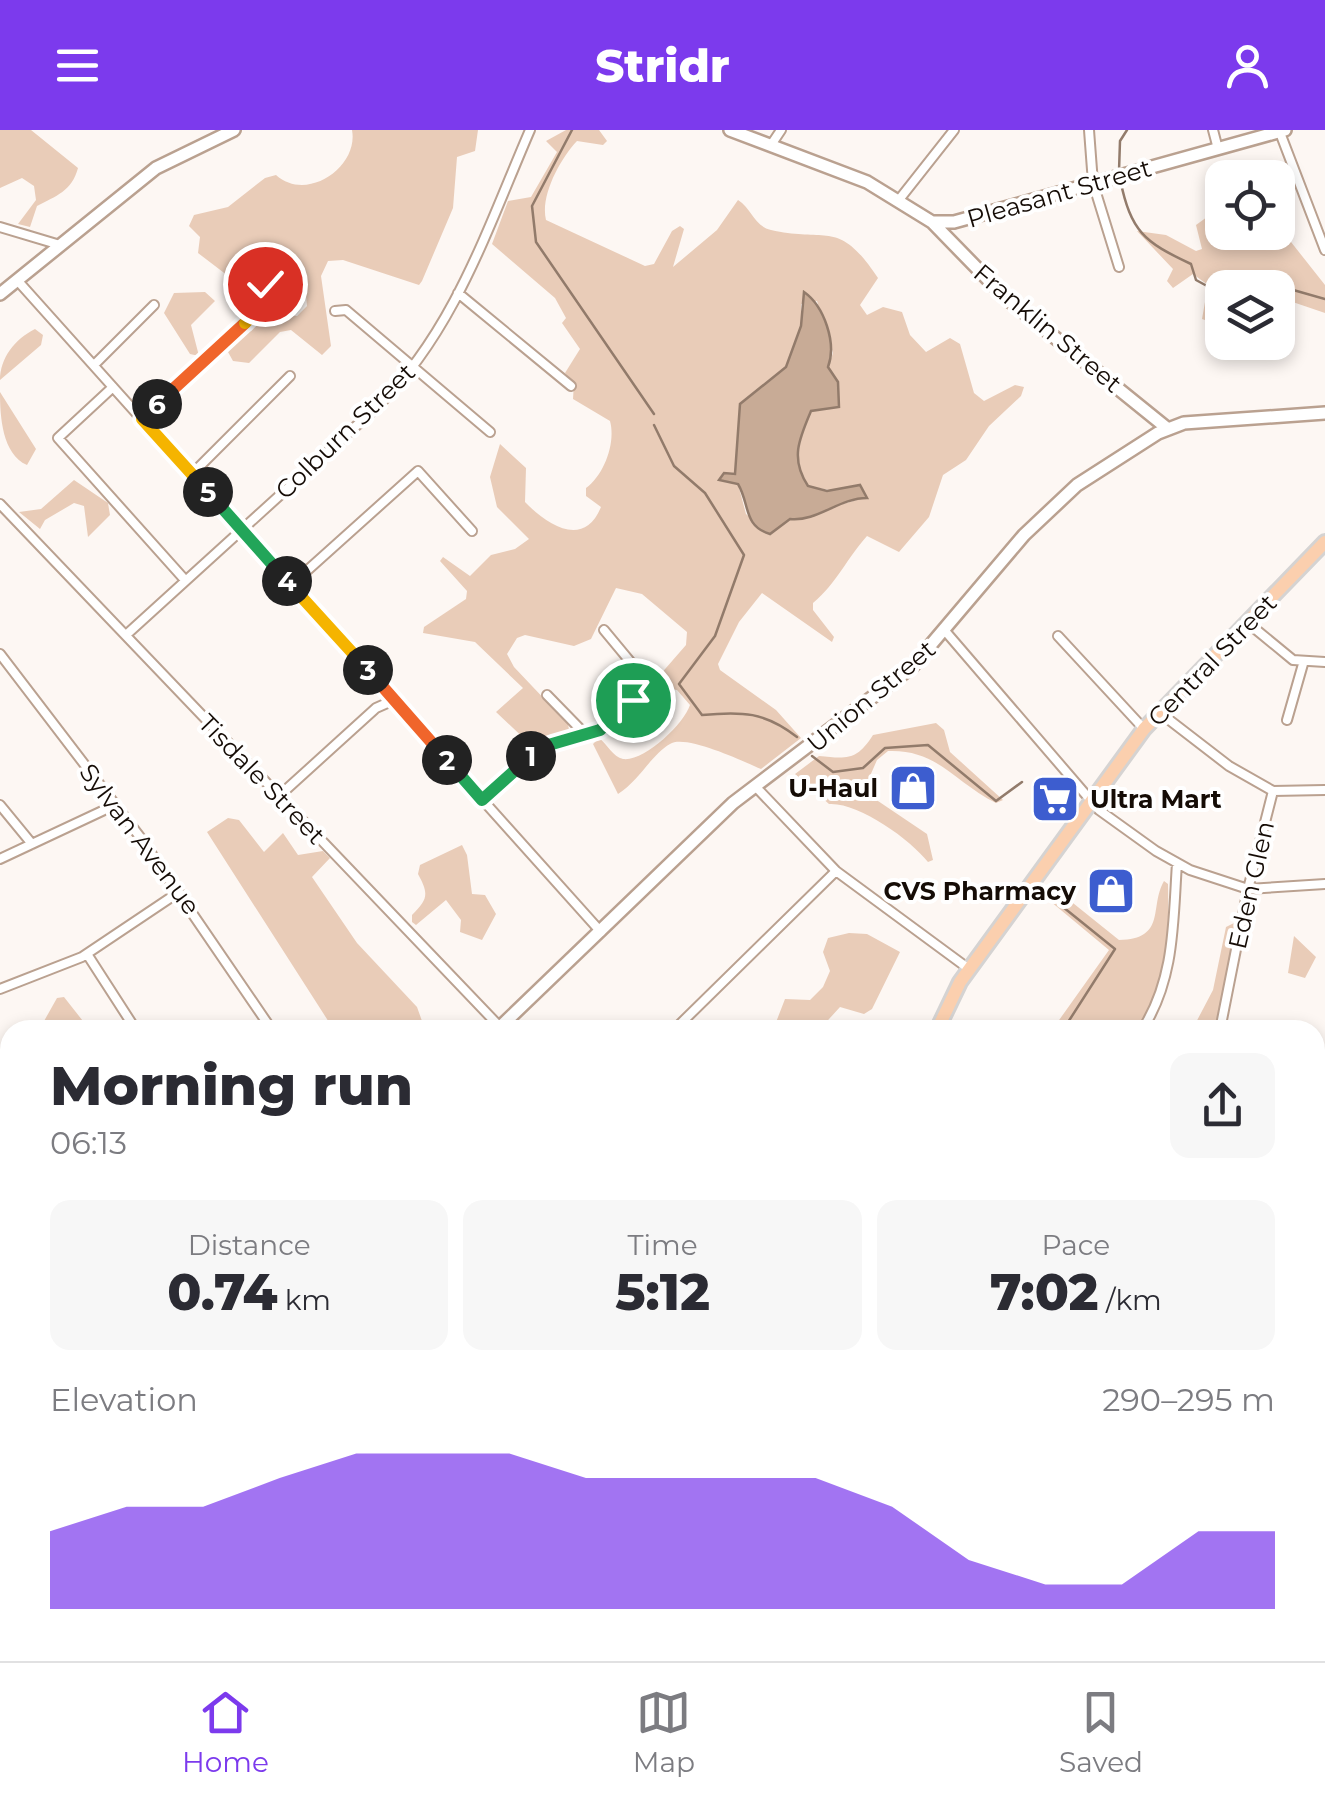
<!DOCTYPE html>
<html lang="en">
<head>
<meta charset="utf-8">
<style>
	body { margin:0; font-family:Montserrat,sans-serif; background:#f7f7f7; color:#2b2b33; height:100vh; display:flex; flex-direction:column; font-size:38px; white-space:nowrap }
	* { box-sizing:border-box; margin:0 }
	p { font-size:32px; color:#7c7c81 }
	.icon { flex:none; width:55px; height:55px; fill:none; stroke:currentColor; stroke-width:2; stroke-linecap:round; stroke-linejoin:round }
	.map { position:relative; flex:1; overflow:hidden }
	.panel { position:absolute; left:0px; top:890px; width:1325px; height:642px; display:flex; flex-direction:column; background:#fff; border-radius:30px 30px 0 0; box-shadow:0 5px 15px #0003 }
	.panel>* { flex:none }
	.fabs { position:absolute; left:1205px; top:30px; display:grid; gap:20px }
	.fabs a { display:grid; place-items:center; width:90px; height:90px; border-radius:20px; background:#fff; box-shadow:0 5px 15px #0003; font-size:50px }
	.pin { position:absolute; display:grid; place-items:center; width:85px; height:85px; color:#fff; margin:-42px; border:5px solid #fff; border-radius:50%; box-shadow:0 2px 10px #0007 }
	.km { position:absolute; width:50px; height:50px; margin:-25px; border-radius:50%; background:#222; color:#fff; font-size:28px; line-height:50px; text-align:center }
	.round { display:grid; place-items:center; flex:none; width:105px; height:105px; border-radius:20px; background:#f7f7f7 }
	.summary { display:flex; align-items:center; justify-content:space-between; height:170px; padding:0 50px }
	h1 { font-size:55px; font-weight:800; line-height:75px }
	.figures { display:grid; grid-template-columns:repeat(3,1fr); gap:15px; height:170px; padding:10px 50px }
	.figures div { display:grid; align-content:center; border-radius:20px; background:#f7f7f7; text-align:center }
	.figures b { font-size:50px; font-weight:800 }
	.figures small { font-size:28px; font-weight:400 }
	.figures p { font-size:28px }
	.chart { height:280px; padding:20px 50px }
	.chart p { display:flex; justify-content:space-between }
	.chart svg { width:100%; height:180px; margin-top:10px; fill:#7c3aed; opacity:.7 }
	header { display:flex; justify-content:space-between; align-items:center; height:130px; padding:0 50px; background:#7c3aed; color:#fff; font-size:45px; font-weight:800 }
	.tabs { display:flex; justify-content:space-around; align-items:center; height:140px; border-top:2px solid #e1e1e2; background:#fff; font-size:28px; color:#7c7c81 }
	.tabs a { display:grid; justify-items:center; gap:5px }
	.tabs .current { color:#7c3aed }
	.map>svg:first-child { display:block }
	.green { fill:#e9ccb8; fill-rule:evenodd }
	.water { fill:#c8ab96; stroke:#927b6b; stroke-width:2.5 }
	.lines { fill:none; stroke-linecap:round; stroke-linejoin:round }
	.stream { stroke:#927b6b; stroke-width:2.5 }
	.street-casing { stroke:#baa190; stroke-width:12 }
	.secondary-casing { stroke:#baa190; stroke-width:16 }
	.primary-casing { stroke:#d5d3d2; stroke-width:18 }
	.street { stroke:#fff; stroke-width:8 }
	.secondary { stroke:#fff; stroke-width:11 }
	.primary { stroke:#fbcfae; stroke-width:12 }
	.rail { stroke:#7e7772; stroke-width:2.5; stroke-dasharray:5 10; stroke-linecap:butt }
	.split-1-casing { stroke:#fff; stroke-width:20 }
	.split-2-casing { stroke:#fff; stroke-width:20 }
	.split-3-casing { stroke:#fff; stroke-width:20 }
	.split-4-casing { stroke:#fff; stroke-width:20 }
	.split-5-casing { stroke:#fff; stroke-width:20 }
	.split-6-casing { stroke:#fff; stroke-width:20 }
	.split-7-casing { stroke:#fff; stroke-width:20 }
	.split-8-casing { stroke:#fff; stroke-width:20 }
	.split-1 { stroke:#22a559; stroke-width:12 }
	.split-2 { stroke:#22a559; stroke-width:12 }
	.split-3 { stroke:#f0652b; stroke-width:12 }
	.split-4 { stroke:#f5b400; stroke-width:12 }
	.split-5 { stroke:#22a559; stroke-width:12 }
	.split-6 { stroke:#f5b400; stroke-width:12 }
	.split-7 { stroke:#f0652b; stroke-width:12 }
	.split-8 { stroke:#f5b400; stroke-width:12 }
	.labels { text-anchor:middle; stroke-width:8; stroke-linejoin:round; paint-order:stroke }
	.street-label { font-size:25px; fill:#150c06; stroke:#fff }
	.poi-label { font-size:25px; font-weight:bold; fill:#150c06; stroke:#fff; text-anchor:end }
</style>
</head>
<body>
<header><svg class="icon" aria-label="menu" viewBox="0 0 24 24"><path d="M4 6h16M4 12h16M4 18h16"/></svg>Stridr<svg class="icon" aria-label="person" viewBox="0 0 24 24"><circle cx="12" cy="8" r="4"/><path d="M4 21q1-7 8-7t8 7"/></svg></header>
<div class="map">
<svg width="1325" height="1531" viewBox="0 0 1325 1531">
	<rect width="100%" height="100%" fill="#fdf7f3"/>
	<path class="green" d="M 0,0 L 31,0 L 78,38 C 72,61 56,66 37,76 L 30,97 L 18,94 L 36,70 L 34,56 L 22,48 L 0,58 Z
		M 352,0 L 478,0 L 475,21 L 457,27 L 453,78 L 422,151 L 419,155 L 343,130 L 328,131 L 321,146 L 331,216 L 322,225 L 291,200 L 280,202 L 249,233 L 233,231 L 228,222 L 236,209 L 267,183 L 297,186 L 307,176 C 305,145 301,121 268,112 L 236,152 L 198,123 L 200,107 L 189,96 L 194,85 L 228,77 L 265,48 L 276,45 C 307,73 359,37 352,0 Z
		M 566,0 L 599,0 L 607,11 L 603,15 L 577,11 C 560,29 540,66 546,90 L 645,136 L 654,134 L 672,101 L 680,96 L 684,99 L 673,137 L 717,100 L 738,70 C 752,79 754,96 771,100 C 828,113 838,88 878,148 L 860,175 L 867,185 L 883,177 L 902,182 L 910,205 L 926,222 L 950,208 L 960,214 L 974,263 L 984,271 L 1015,255 L 1024,257 L 1021,266 L 989,296 L 966,330 L 943,345 L 929,387 L 899,422 L 867,406 C 847,428 837,453 813,473 L 813,480 L 834,507 L 832,512 L 762,463 L 739,492 L 718,534 L 720,540 L 776,580 L 801,608 L 761,639 C 744,632 686,604 670,614 C 651,625 639,651 618,664 L 593,614 L 599,608 C 607,614 613,627 623,629 C 644,632 684,594 690,575 L 677,560 L 664,558 L 659,546 L 686,515 L 687,502 L 642,464 L 616,458 L 591,509 L 574,516 L 525,505 L 517,508 L 507,524 L 514,537 L 568,594 L 569,600 L 532,616 L 496,582 L 523,558 L 475,512 L 423,503 L 424,497 L 466,469 L 467,461 L 440,431 L 443,427 L 470,446 L 491,425 L 515,419 L 529,409 L 497,377 L 490,347 L 500,314 L 526,338 L 525,372 C 547,395 584,419 601,377 L 586,366 L 586,358 C 604,345 616,313 610,291 L 573,269 L 574,253 L 565,243 L 580,219 L 562,193 L 566,188 L 555,168 L 492,114 L 508,71 L 531,67 L 557,22 L 546,11 ZM 817,171 L 833,223 L 828,237 L 838,252 L 838,277 L 811,281 C 799,309 790,329 808,356 L 867,367 L 791,389 L 770,404 L 746,384 L 738,354 L 725,352 L 724,343 L 735,344 L 741,274 L 786,237 L 801,196 L 801,174 Z
		M 1222,85 L 1222,102 L 1248,103 L 1257,112 L 1291,112 L 1325,155 L 1325,183 L 1278,167 L 1278,158 L 1222,158 L 1222,196 L 1202,189 L 1208,155 L 1193,144 L 1173,158 L 1167,151 L 1173,139 L 1137,101 L 1166,105 L 1196,121 L 1202,119 L 1196,95 L 1207,87 Z
		M 205,162 L 215,171 L 191,195 L 199,226 L 190,224 L 164,183 L 174,163 Z
		M 35,199 L 43,205 L 41,215 L 0,250 C 0,228 15,209 35,199 Z
		M 0,262 L 36,319 L 27,335 C 2,324 0,286 0,262 Z
		M 74,350 L 108,373 L 110,385 L 88,407 L 84,376 L 74,373 L 45,390 L 40,399 L 19,382 L 41,379 Z
		M 936,593 L 944,600 L 950,622 L 1003,670 L 996,673 C 955,653 938,619 888,621 L 877,630 L 870,646 L 878,671 L 927,704 L 933,730 L 928,732 C 910,709 858,672 829,674 L 795,644 L 819,626 C 848,629 857,630 873,605 Z
		M 228,688 L 239,690 L 264,722 L 283,703 L 298,725 L 323,721 L 330,728 L 312,747 L 357,813 L 417,877 L 422,891 L 415,900 L 334,900 L 207,702 Z
		M 462,715 L 467,725 L 472,764 L 485,765 L 496,784 L 482,810 L 460,802 L 461,790 L 446,770 L 416,795 L 412,792 L 412,785 C 428,769 429,764 418,744 L 420,735 Z
		M 1164,751 L 1168,754 C 1169,804 1167,857 1138,900 L 1052,900 L 1109,820 L 1050,771 L 1053,757 L 1119,810 C 1167,809 1149,777 1164,751 Z
		M 1236,792 L 1215,900 L 1192,900 L 1213,860 L 1226,797 Z
		M 849,803 L 867,804 L 900,822 L 872,879 L 864,884 L 840,877 L 819,900 L 773,900 L 785,869 L 810,870 L 823,857 L 830,841 L 823,822 L 828,808 Z
		M 1294,806 L 1316,827 L 1305,848 L 1288,843 Z
		M 64,867 L 90,900 L 39,900 L 57,868 Z
		M 1325,1174 L 1324,1331 L 1322,1334 L 1315,1330 L 1315,1189 Z
		M 142,1522 L 447,1522 L 447,1523 L 443,1531 L 136,1531 Z
		M 880,1523 L 963,1523 L 963,1531 L 879,1531 Z"/>
	<path class="water" d="M 804,162 C 824,176 837,213 828,237 L 838,252 L 839,277 L 811,281 C 799,309 790,329 808,356 L 827,361 L 860,355 L 867,368 C 839,368 817,392 790,389 L 770,404 C 743,396 750,374 738,354 L 719,350 L 724,343 L 735,344 L 740,274 L 786,237 L 801,196 Z"/>
	<g class="lines">
		<path class="stream" d="M 572,0 L 532,76 L 536,112 L 654,284
			M 1119,41 L 1120,11 L 1127,0
			M 1120,49 C 1131,102 1144,112 1191,134 L 1196,150 L 1207,156 L 1237,144 L 1325,169
			M 654,295 L 674,336 L 705,363 L 744,425 L 715,506 L 679,554 L 702,585 C 742,581 765,582 797,607
			M 812,626 L 833,642 L 863,638 L 885,618 L 928,615 L 996,671 L 1022,652
			M 1048,756 L 1063,777 L 1115,819 L 1063,900
			M 886,1531 L 887,1522"/>
		<g class="street-casing">
			<path id="street" d="M 1089,0 L 1093,53 L 1119,137
				M 1213,0 L 1218,19
				M 1279,0 L 1325,120
				M 771,15 L 781,0
				M 898,71 L 954,0
				M 0,97 L 60,115
				M 17,150 L 601,802
				M 458,163 L 571,256
				M 335,181 L 346,180 L 490,302
				M 94,235 L 154,175
				M 113,257 L 58,308 L 185,450
				M 141,289 L 266,173 L 265,153 L 253,138
				M 192,344 L 290,246
				M 0,374 L 500,897
				M 291,455 L 418,341 L 472,401
				M 1248,493 L 1293,530 L 1325,532
				M 946,502 L 1099,680 L 1156,721 L 1190,740 L 1248,759 L 1325,754
				M 126,505 L 377,277 C 454,202 488,97 530,0
				M 1058,506 L 1144,599
				M 0,524 L 140,707 L 272,900
				M 547,565 L 587,606
				M 1159,582 L 1229,636 L 1273,661
				M 1287,590 L 1303,534
				M 755,656 L 836,741 L 969,839
				M 279,666 L 376,578 L 394,570
				M 482,671 L 536,622 L 599,600 L 640,563 L 643,547 L 604,500
				M 0,675 L 32,714
				M 0,729 L 115,675
				M 87,824 L 136,900
				M 0,859 L 82,827 L 179,762
				M 674,900 L 836,741
				M 1142,900 C 1175,849 1173,792 1177,733
				M 1220,900 L 1248,759 L 1273,661 L 1325,660
				M 0,1084 L 10,1093
				M 0,1231 L 10,1240
				M 1315,1415 L 1325,1416
				M 976,1522 L 979,1531
				M 1078,1522 L 1080,1531
				M 693,1531 L 696,1522
				M 1300,1531 L 1301,1522"/>
		</g>
		<g class="secondary-casing">
			<path id="secondary" d="M 730,0 L 867,52 L 932,92 L 954,92 L 1285,0
				M 932,92 L 1006,168 L 1168,299
				M 0,164 L 156,38 L 234,0
				M 497,900 L 733,673 L 912,537 L 1024,405 L 1077,355 L 1158,303 L 1184,293 L 1325,283
				M 7,1531 L 15,1522"/>
		</g>
		<g class="primary-casing">
			<path id="primary" d="M 937,900 L 960,852 L 1144,599 L 1325,412
				M 757,1531 L 759,1522"/>
		</g>
		<use href="#street" class="street"/>
		<use href="#secondary" class="secondary"/>
		<use href="#primary" class="primary"/>
		<path class="rail" d="M 1322,1531 L 1325,1441"/>
	</g>
	<g class="lines">
		<g class="split-1-casing">
			<path id="split-1" d="M 531,626 L 552,614 L 600,600 L 633,570"/>
		</g>
		<g class="split-2-casing">
			<path id="split-2" d="M 447,630 L 482,670 L 531,626"/>
		</g>
		<g class="split-3-casing">
			<path id="split-3" d="M 368,540 L 447,630"/>
		</g>
		<g class="split-4-casing">
			<path id="split-4" d="M 287,451 L 368,540"/>
		</g>
		<g class="split-5-casing">
			<path id="split-5" d="M 208,362 L 287,451"/>
		</g>
		<g class="split-6-casing">
			<path id="split-6" d="M 157,274 L 142,289 L 208,362"/>
		</g>
		<g class="split-7-casing">
			<path id="split-7" d="M 157,274 L 245,193"/>
		</g>
		<g class="split-8-casing">
			<path id="split-8" d="M 245,193 L 266,173 L 265,154"/>
		</g>
		<use href="#split-1" class="split-1"/>
		<use href="#split-2" class="split-2"/>
		<use href="#split-3" class="split-3"/>
		<use href="#split-4" class="split-4"/>
		<use href="#split-5" class="split-5"/>
		<use href="#split-6" class="split-6"/>
		<use href="#split-7" class="split-7"/>
		<use href="#split-8" class="split-8"/>
	</g>
	<defs>
		<g id="shop-square" transform="scale(2.5)"><rect x="-9" y="-9" width="18" height="18" rx="4" fill="#3d5dcf" stroke="#fff"/><path d="M-5-2.5h2.3a2.7 3.5 0 0 1 5.4 0H5L5.5 6h-11ZM-1.5-2.5h3a1.5 2.3 0 0 0-3 0Z" fill="#fff"/></g>
		<g id="supermarket-square" transform="scale(2.5)"><rect x="-9" y="-9" width="18" height="18" rx="4" fill="#3d5dcf" stroke="#fff"/><path d="M-6-5.5h2.5l.6 2H6L4.5 2H-2.5L-4.4-4H-6ZM-1.5 3.2a1.3 1.3 0 1 0 .1 0ZM3 3.2a1.3 1.3 0 1 0 .1 0Z" fill="#fff"/></g>
	</defs>
	<g fill-rule="evenodd">
		<use href="#shop-square" x="913" y="658"/>
		<use href="#supermarket-square" x="1055" y="669"/>
		<use href="#shop-square" x="1111" y="761"/>
	</g>
	<g class="labels">
		<g class="street-label">
			<text transform="translate(1059 63) rotate(-16)" y="9">Pleasant Street</text>
			<text transform="translate(1048 198) rotate(40)" y="9">Franklin Street</text>
			<text transform="translate(345 301) rotate(-44)" y="9">Colburn Street</text>
			<text transform="translate(1212 530) rotate(-46)" y="9">Central Street</text>
			<text transform="translate(871 566) rotate(-40)" y="9">Union Street</text>
			<text transform="translate(262 649) rotate(46)" y="9">Tisdale Street</text>
			<text transform="translate(140 709) rotate(53)" y="9">Sylvan Avenue</text>
			<text transform="translate(1251 755) rotate(-77)" y="9">Eden Glen</text>
		</g>
		<g class="poi-label">
			<text x="878" y="667">U-Haul</text>
			<text x="1090" y="678" text-anchor="start">Ultra Mart</text>
			<text x="1076" y="770">CVS Pharmacy</text>
		</g>
	</g>
</svg>
<div class="fabs">
<a><svg class="icon" aria-label="locate" viewBox="0 0 24 24"><circle cx="12" cy="12" r="6"/><path d="M12 2v4M12 18v4M2 12h4M18 12h4"/></svg></a>
<a><svg class="icon" aria-label="layers" viewBox="0 0 24 24"><path d="M12 4l9 5-9 5-9-5zM3 14l9 5 9-5"/></svg></a>
</div>
<div class="pin" style="left:633px;top:570px;background:#1e9e55"><svg class="icon" aria-label="arrive" viewBox="0 0 24 24"><path d="M6 21V4h12l-3 4 3 4H6"/></svg></div>
<div class="pin" style="left:265px;top:154px;background:#d93025"><svg class="icon" aria-label="check" viewBox="0 0 24 24"><path d="M5 12l5 5 9-10"/></svg></div>
<b class="km" style="left:531px;top:626px">1</b>
<b class="km" style="left:447px;top:630px">2</b>
<b class="km" style="left:368px;top:540px">3</b>
<b class="km" style="left:287px;top:451px">4</b>
<b class="km" style="left:208px;top:362px">5</b>
<b class="km" style="left:157px;top:274px">6</b>
<section class="panel">
<div class="summary"><div><h1>Morning run</h1><p>06:13</p></div><a class="round"><svg class="icon" aria-label="share" viewBox="0 0 24 24"><path d="M12 15V3M7 8l5-5 5 5M5 13v7h14v-7"/></svg></a></div>
<div class="figures">
<div><p>Distance</p><b>0.74<small> km</small></b></div>
<div><p>Time</p><b>5:12</b></div>
<div><p>Pace</p><b>7:02<small> /km</small></b></div>
</div>
<div class="chart"><p><span>Elevation</span>290–295 m</p>
<svg viewBox="0 0 160 44" preserveAspectRatio="none"><path d="M0 44V25L10 19L20 19L30 12L40 6L50 6L60 6L70 12L80 12L90 12L100 12L110 19L120 32L130 38L140 38L150 25L160 25V44z"/></svg>
</div>
</section>
</div>
<nav class="tabs">
<a class="current"><svg class="icon" aria-label="home" viewBox="0 0 24 24"><path d="M3 11l9-7 9 7M6 9v11h12V9"/></svg>Home</a>
<a><svg class="icon" aria-label="map" viewBox="0 0 24 24"><path d="M3 6l6-2 6 2 6-2v14l-6 2-6-2-6 2zM9 4v14M15 6v14"/></svg>Map</a>
<a><svg class="icon" aria-label="saved" viewBox="0 0 24 24"><path d="M7 4h10v16l-5-4-5 4z"/></svg>Saved</a>
</nav>
</body>
</html>
